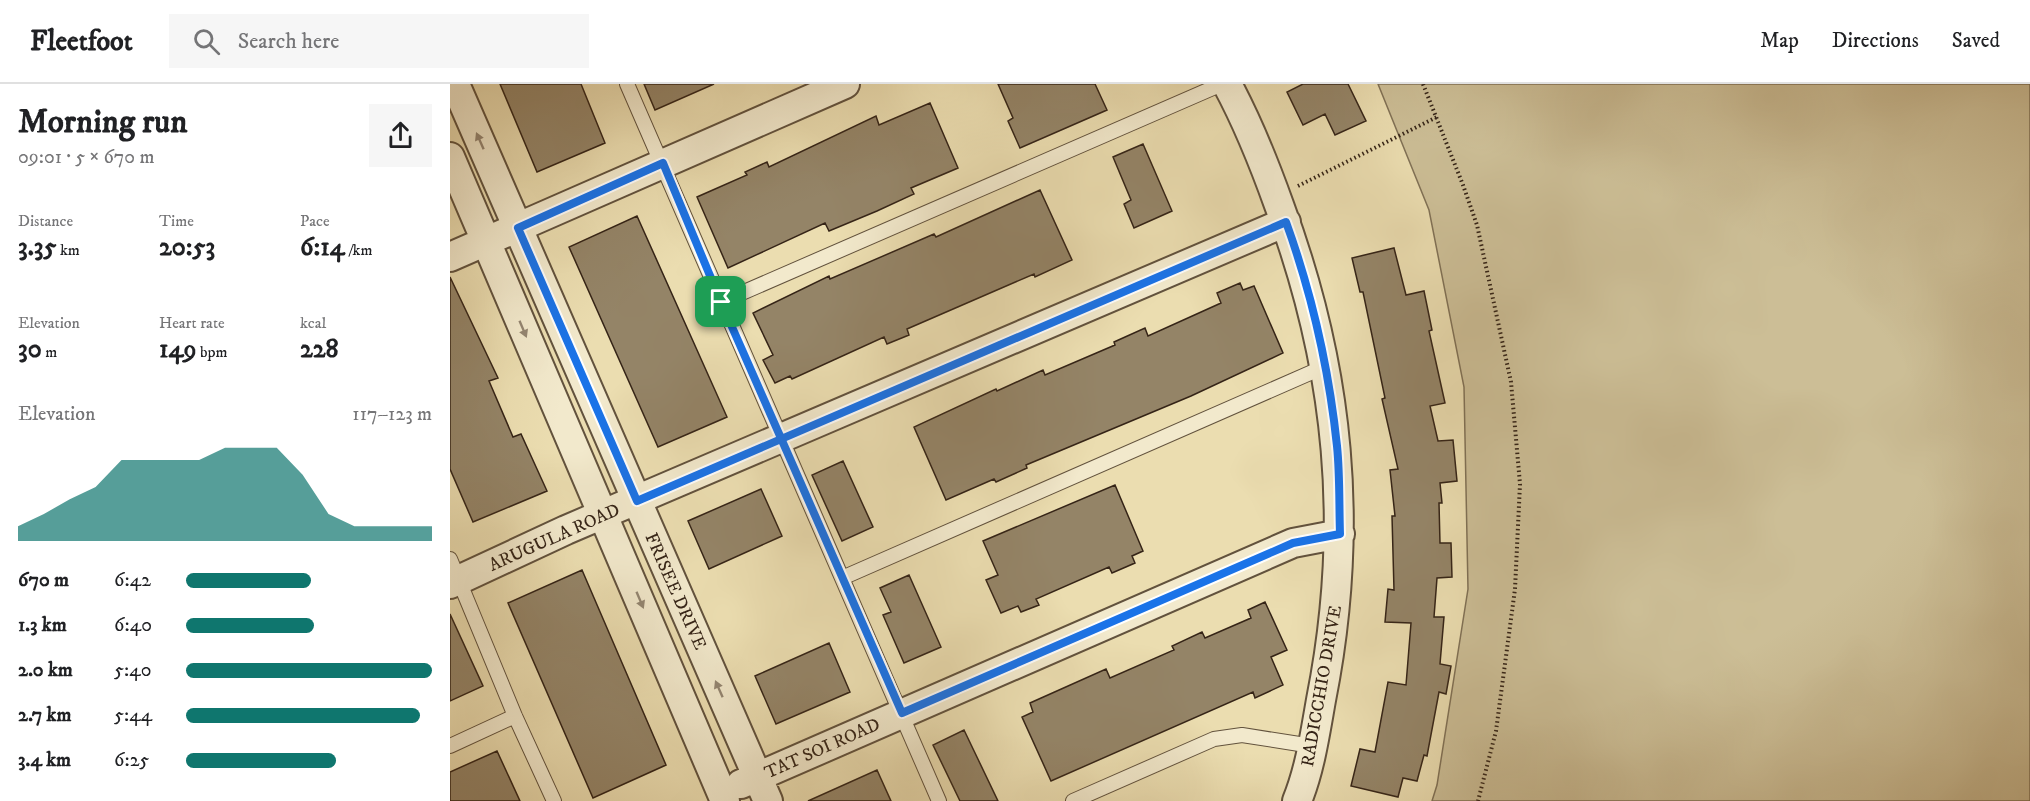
<!DOCTYPE html>
<html lang="en">
<head>
<meta charset="utf-8">
<style>
	body { margin:0; font-family:"IM FELL DW Pica",serif; background:#f6f6f6; color:#202124; height:100vh; display:flex; flex-direction:column; font-size:22px; white-space:nowrap }
	* { box-sizing:border-box; margin:0 }
	p { font-size:20px; color:#757577 }
	.icon { flex:none; width:33px; height:33px; fill:none; stroke:currentColor; stroke-width:2; stroke-linecap:round; stroke-linejoin:round }
	.map { position:relative; flex:1; overflow:hidden }
	.details { display:flex; flex-direction:column; background:#fff; width:450px }
	.details>* { flex:none }
	.pin { position:absolute; display:grid; place-items:center; width:51px; height:51px; color:#fff; margin:-26px; border-radius:12px; box-shadow:0 3px 9px #0006 }
	.round { display:grid; place-items:center; flex:none; width:63px; height:63px; border-radius:0px; background:#f6f6f6 }
	.summary { display:flex; align-items:center; justify-content:space-between; height:102px; padding:0 18px }
	h1 { font-size:33px; font-weight:700; line-height:45px }
	.stats { display:grid; grid-template-columns:repeat(3,1fr); gap:9px; height:102px; padding:6px 18px }
	.stats div { display:grid; align-content:center }
	.stats b { font-size:26px; font-weight:700 }
	.stats small { font-size:16px; font-weight:400 }
	.stats p { font-size:16px }
	.chart { height:168px; padding:12px 18px }
	.chart p { display:flex; justify-content:space-between }
	.chart svg { width:100%; height:108px; margin-top:6px; fill:#0f766e; opacity:.7 }
	ul { padding:0 18px; list-style:none; font-size:20px }
	li { display:grid; grid-template-columns:96px 72px 1fr; align-items:center; height:45px }
	li i { height:15px; border-radius:8px; background:#0f766e }
	header { display:flex; align-items:center; gap:36px; box-sizing:border-box; height:84px; padding:0 30px; background:#fff; border-bottom:2px solid #e0e0e0 }
	header strong { font-size:28px }
	nav { display:flex; gap:33px; margin-inline-start:auto; font-size:21px }
	.search { width:420px; height:54px; background:#f6f6f6; display:flex; align-items:center; gap:15px; box-sizing:border-box; padding:0 21px; border-radius:0px; color:#757577; font-size:22px }
	main { display:flex; flex:1; min-height:0 }
	.map>svg:first-child { display:block }
	.green { fill:#ccbe96; stroke:#807156; stroke-width:1.5 }
	.building { fill:#948467; stroke:#352417; stroke-width:1.5 }
	.lines { fill:none; stroke-linecap:round; stroke-linejoin:round }
	.service-casing { stroke:#62523d; stroke-width:16 }
	.minor-casing { stroke:#62523d; stroke-width:32 }
	.path { stroke:#352417; stroke-width:4; stroke-dasharray:1.5 3; stroke-linecap:butt }
	.service { stroke:#f2e9cc; stroke-width:14 }
	.minor { stroke:#f2e9cc; stroke-width:28 }
	.oneway { fill:#948672 }
	.route-casing { stroke:#fff; stroke-width:12 }
	.route { stroke:#1a73e8; stroke-width:8 }
	.labels { text-anchor:middle; stroke-width:4.5; stroke-linejoin:round; paint-order:stroke }
	.street-label { font-size:18px; fill:#352417; stroke:#f2e9cc }
</style>
</head>
<body>
<header>
<strong>Fleetfoot</strong>
<div class="search"><svg class="icon" aria-label="search" viewBox="0 0 24 24"><circle cx="10" cy="10" r="6"/><path d="M15 15l6 6"/></svg>Search here</div>
<nav><a>Map</a><a>Directions</a><a>Saved</a></nav>
</header>
<main>
<section class="details">
<div class="summary"><div><h1>Morning run</h1><p>09:01 · 5 × 670 m</p></div><a class="round"><svg class="icon" aria-label="share" viewBox="0 0 24 24"><path d="M12 15V3M7 8l5-5 5 5M5 13v7h14v-7"/></svg></a></div>
<div class="stats">
<div><p>Distance</p><b>3.35<small> km</small></b></div>
<div><p>Time</p><b>20:53</b></div>
<div><p>Pace</p><b>6:14<small> /km</small></b></div>
</div>
<div class="stats">
<div><p>Elevation</p><b>30<small> m</small></b></div>
<div><p>Heart rate</p><b>149<small> bpm</small></b></div>
<div><p>kcal</p><b>228</b></div>
</div>
<div class="chart"><p><span>Elevation</span>117–123 m</p>
<svg viewBox="0 0 160 44" preserveAspectRatio="none"><path d="M0 44V38L10 33L20 27L30 22L40 11L50 11L60 11L70 11L80 6L90 6L100 6L110 17L120 33L130 38L140 38L150 38L160 38V44z"/></svg>
</div>
<ul>
<li><b>670 m</b>6:42<i style="width:51%"></i></li>
<li><b>1.3 km</b>6:40<i style="width:52%"></i></li>
<li><b>2.0 km</b>5:40<i style="width:100%"></i></li>
<li><b>2.7 km</b>5:44<i style="width:95%"></i></li>
<li><b>3.4 km</b>6:25<i style="width:61%"></i></li>
</ul>
</section>
<div class="map">
<svg width="1580" height="717" viewBox="0 0 1580 717">
	<rect width="100%" height="100%" fill="#ebddb0"/>
	<filter id="stains"><feTurbulence type="fractalNoise" baseFrequency=".00333" numOctaves="4"/><feColorMatrix values="0 0 0 0 .2 0 0 0 0 .09 0 0 0 0 .02 0 0 0 .5 -.17"/></filter>
	<radialGradient id="worn" r=".72"><stop offset=".6" stop-color="#630" stop-opacity="0"/><stop offset="1" stop-color="#630" stop-opacity=".3"/></radialGradient>
	<path class="green" d="M 928,0 L 1580,0 L 1580,717 L 982,717 L 987,701 L 1018,505 L 1014,303 L 979,126 Z"/>
	<path class="building" d="M 50,0 L 131,0 L 155,59 L 87,88 Z
		M 194,0 L 264,0 L 205,26 Z
		M 548,0 L 645,0 L 657,26 L 570,64 L 558,37 L 563,34 Z
		M 853,0 L 898,0 L 916,37 L 885,51 L 875,30 L 853,41 L 837,8 Z
		M 480,19 L 508,84 L 461,104 L 464,110 L 427,127 L 379,147 L 375,139 L 278,184 L 247,113 L 297,91 L 295,88 L 317,78 L 319,83 L 426,32 L 429,41 Z
		M 693,60 L 722,127 L 684,144 L 674,120 L 681,116 L 663,73 Z
		M 590,106 L 622,176 L 585,193 L 584,190 L 457,245 L 459,251 L 437,260 L 434,253 L 342,295 L 340,292 L 325,299 L 313,276 L 323,271 L 303,229 L 379,192 L 380,195 L 484,150 L 486,153 Z
		M 187,132 L 277,333 L 208,363 L 119,163 Z
		M 944,164 L 956,211 L 974,207 L 982,246 L 979,247 L 995,319 L 980,322 L 988,357 L 1003,356 L 1007,397 L 990,399 L 992,419 L 989,419 L 990,459 L 1001,459 L 1002,493 L 987,494 L 984,533 L 994,533 L 990,580 L 1001,582 L 996,610 L 989,608 L 977,672 L 974,671 L 967,697 L 953,694 L 948,713 L 901,702 L 910,665 L 925,668 L 938,598 L 956,601 L 961,539 L 935,538 L 938,505 L 944,506 L 942,432 L 945,432 L 940,386 L 948,385 L 932,315 L 935,314 L 913,208 L 910,208 L 902,174 Z
		M 0,193 L 48,294 L 39,297 L 63,353 L 71,350 L 97,407 L 23,438 L 0,385 Z
		M 790,199 L 793,206 L 804,202 L 833,269 L 741,312 L 576,381 L 577,384 L 546,398 L 544,395 L 496,416 L 464,343 L 546,305 L 547,307 L 593,286 L 595,291 L 665,261 L 664,258 L 695,244 L 698,252 L 771,219 L 767,209 Z
		M 393,377 L 423,443 L 392,457 L 362,391 Z
		M 665,401 L 693,467 L 682,472 L 685,479 L 662,489 L 659,483 L 586,515 L 589,521 L 571,528 L 568,522 L 551,529 L 536,496 L 548,491 L 533,457 Z
		M 311,405 L 332,452 L 259,485 L 238,437 Z
		M 132,486 L 216,681 L 143,714 L 58,519 Z
		M 459,491 L 491,563 L 454,579 L 433,531 L 441,528 L 430,504 Z
		M 815,518 L 837,566 L 821,573 L 833,601 L 805,614 L 803,608 L 601,697 L 572,633 L 583,628 L 580,619 L 656,585 L 660,594 L 724,566 L 722,562 L 752,548 L 755,554 L 801,534 L 798,526 Z
		M 0,530 L 33,602 L 0,617 Z
		M 379,559 L 400,608 L 326,640 L 305,592 Z
		M 514,646 L 548,717 L 510,717 L 483,661 Z
		M 47,667 L 70,717 L 0,717 L 0,688 Z
		M 427,686 L 441,717 L 358,717 Z"/>
	<g class="lines">
		<g class="service-casing">
			<path id="service" d="M 177,0 L 489,717
				M 271,218 L 772,0
				M 0,475 L 65,632 L 104,717
				M 392,494 L 876,282
				M 0,662 L 65,632
				M 623,717 L 764,655 L 792,651 L 862,662"/>
		</g>
		<g class="minor-casing">
			<path id="minor" d="M 5,0 L 318,717
				M 777,0 C 798,39 814,79 829,121 C 890,285 905,444 871,616 C 865,650 860,685 847,717
				M 0,73 L 275,717
				M 0,173 L 395,0
				M 0,500 L 116,446 L 836,138
				M 291,700 L 843,459 L 890,450"/>
		</g>
		<path class="path" d="M 973,0 L 1013,101 L 1027,141 L 1061,298 L 1070,400 L 1065,505 L 1046,647 L 1028,717
			M 848,102 L 987,33"/>
		<use href="#service" class="service"/>
		<use href="#minor" class="minor"/>
	</g>
	<defs><path id="oneway-solid" d="M-6-.8H1V-3.2L6.5 0L1 3.2V.8H-6Z" transform="scale(1.5)"/></defs>
	<g class="oneway">
		<use href="#oneway-solid" transform="translate(30 57) rotate(-114)"/>
		<use href="#oneway-solid" transform="translate(73 245) rotate(67)"/>
		<use href="#oneway-solid" transform="translate(190 516) rotate(67)"/>
		<use href="#oneway-solid" transform="translate(269 605) rotate(-114)"/>
	</g>
	<g class="lines">
		<g class="route-casing">
			<path id="route" d="M 271,218 C 332,355 393,492 452,629 L 843,459 L 890,450 C 889,421 890,391 887,362 C 879,286 862,210 836,138 L 187,417 L 68,144 L 213,79 L 271,218"/>
		</g>
		<use href="#route" class="route"/>
	</g>
	<g class="labels">
		<g class="street-label">
			<text transform="translate(104 453) rotate(-24)" y="6">ARUGULA ROAD</text>
			<text transform="translate(226 507) rotate(66)" y="6">FRISEE DRIVE</text>
			<text transform="translate(871 602) rotate(-80)" y="6">RADICCHIO DRIVE</text>
			<text transform="translate(372 664) rotate(-24)" y="6">TAT SOI ROAD</text>
		</g>
	</g>
	<rect width="100%" height="100%" filter="url(#stains)"/>
	<rect width="100%" height="100%" fill="url(#worn)"/>
</svg>
<div class="pin" style="left:271px;top:218px;background:#1e9e55"><svg class="icon" aria-label="arrive" viewBox="0 0 24 24"><path d="M6 21V4h12l-3 4 3 4H6"/></svg></div>
</div>
</main>
</body>
</html>
